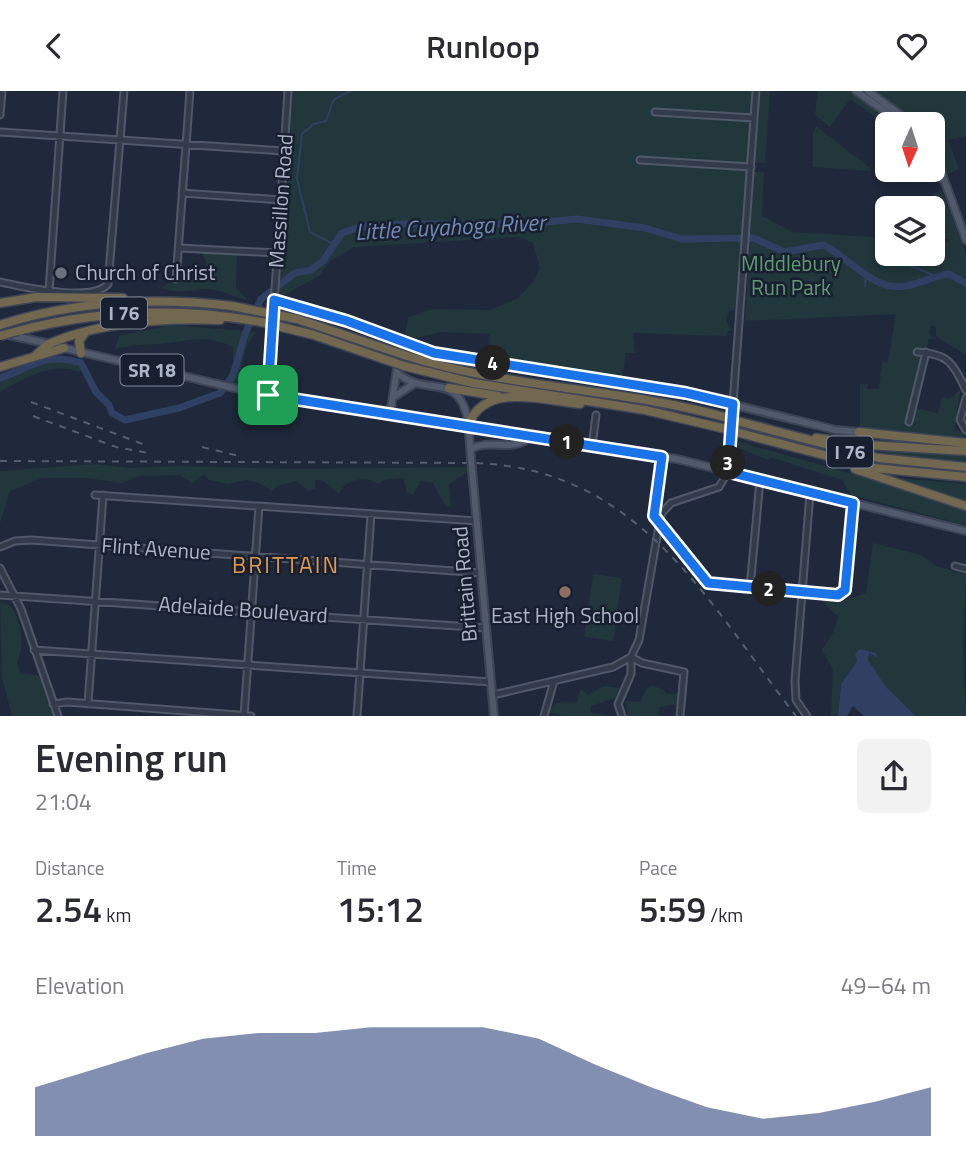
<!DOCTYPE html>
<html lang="en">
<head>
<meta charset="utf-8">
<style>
	body { margin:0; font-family:"Titillium Web",sans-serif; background:#f2f2f3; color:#2b2b33; height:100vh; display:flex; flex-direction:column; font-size:26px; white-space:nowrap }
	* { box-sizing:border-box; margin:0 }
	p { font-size:23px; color:#7c7c81 }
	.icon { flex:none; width:38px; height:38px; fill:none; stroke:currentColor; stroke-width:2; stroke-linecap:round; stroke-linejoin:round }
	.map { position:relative; height:625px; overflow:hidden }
	.side { display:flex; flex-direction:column; background:#fff; flex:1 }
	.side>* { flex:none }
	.needle { width:46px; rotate:183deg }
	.tools { position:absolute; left:875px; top:21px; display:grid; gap:14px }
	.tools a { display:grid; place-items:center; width:70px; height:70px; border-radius:10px; background:#fff; box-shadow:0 4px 10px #0003; font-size:35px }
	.pin { position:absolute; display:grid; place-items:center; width:60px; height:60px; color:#fff; margin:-30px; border-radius:14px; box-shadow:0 4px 10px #0006 }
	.km { position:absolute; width:35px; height:35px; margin:-18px; border-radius:50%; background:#222; color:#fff; font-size:19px; line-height:35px; text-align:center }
	.round { display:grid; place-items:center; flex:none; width:74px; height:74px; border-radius:10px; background:#f2f2f3 }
	.summary { display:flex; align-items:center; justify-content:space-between; height:119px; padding:0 35px }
	h1 { font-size:38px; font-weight:600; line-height:52px }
	.stats { display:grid; grid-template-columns:repeat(3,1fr); gap:10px; height:119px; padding:7px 35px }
	.stats div { display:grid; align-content:center }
	.stats b { font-size:35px; font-weight:600 }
	.stats small { font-size:19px; font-weight:400 }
	.stats p { font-size:19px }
	.chart { height:196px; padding:14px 35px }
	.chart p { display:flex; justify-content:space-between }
	.chart svg { width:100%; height:126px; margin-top:7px; fill:#4f618f; opacity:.7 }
	header { display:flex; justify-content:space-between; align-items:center; height:91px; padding:0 35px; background:#fff; font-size:32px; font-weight:600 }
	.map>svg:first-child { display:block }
	.green { fill:#21373c }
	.water { fill:#2f4062 }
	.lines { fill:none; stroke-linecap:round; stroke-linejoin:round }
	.stream { stroke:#2f4062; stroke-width:2 }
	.river { stroke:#2f4062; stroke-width:7 }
	.minor-casing { stroke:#505869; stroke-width:9 }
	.major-casing { stroke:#3c4455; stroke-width:10 }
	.highway-casing { stroke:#3d4556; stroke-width:11 }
	.minor { stroke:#333b4b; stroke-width:5 }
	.major { stroke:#505a6b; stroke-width:6 }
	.highway { stroke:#72674f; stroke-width:8 }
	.rail { stroke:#545e73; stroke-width:2; stroke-dasharray:7 7; stroke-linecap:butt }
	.major-bridge-casing { stroke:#3c4455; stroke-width:10; stroke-linecap:butt }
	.highway-bridge-casing { stroke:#3d4556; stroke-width:11; stroke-linecap:butt }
	.major-bridge { stroke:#505a6b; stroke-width:6 }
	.highway-bridge { stroke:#72674f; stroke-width:8 }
	.route-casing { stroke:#fff; stroke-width:14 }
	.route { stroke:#1a73e8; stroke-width:9 }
	.worship-dot { fill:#6b7280; stroke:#18202f; stroke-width:2.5 }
	.education-dot { fill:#8d6e63; stroke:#18202f; stroke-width:2.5 }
	.labels { text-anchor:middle; stroke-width:5; stroke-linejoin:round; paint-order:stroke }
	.shield { fill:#18202f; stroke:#80889a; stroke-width:2 }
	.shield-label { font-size:19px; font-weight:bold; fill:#adb5c8 }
	.street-label { font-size:21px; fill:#adb5c8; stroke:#18202f }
	.park-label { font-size:21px; fill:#629a74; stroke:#18202f }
	.poi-label { font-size:21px; fill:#adb5c8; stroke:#18202f; text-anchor:start }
	.water-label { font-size:23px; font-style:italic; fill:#7388b2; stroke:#18202f }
	.neighbourhood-label { font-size:23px; letter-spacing:2px; fill:#de9a52; stroke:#18202f }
</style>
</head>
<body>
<header><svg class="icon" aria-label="back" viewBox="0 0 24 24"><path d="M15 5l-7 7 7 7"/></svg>Runloop<svg class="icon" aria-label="heart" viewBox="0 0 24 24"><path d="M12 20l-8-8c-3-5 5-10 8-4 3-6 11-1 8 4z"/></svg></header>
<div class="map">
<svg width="966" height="625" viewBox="0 0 966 625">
	<rect width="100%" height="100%" fill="#1f293b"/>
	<path class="green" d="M 291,0 L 752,0 L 736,219 L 729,220 L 726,229 L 732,240 L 728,240 L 727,245 L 633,242 L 635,262 L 626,262 L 622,288 L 489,268 L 490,243 L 441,241 L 412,248 L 405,244 L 408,226 L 433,218 L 489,219 L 517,208 L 534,190 L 540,177 L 533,152 L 520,146 L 354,156 L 330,170 L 319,185 L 280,206 Z
		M 760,0 L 770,0 L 765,73 L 755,71 Z
		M 818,0 L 851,0 L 899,33 L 887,34 L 850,8 L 830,36 L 815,24 Z
		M 873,0 L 966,0 L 966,45 L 948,49 L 959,78 L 948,83 L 933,50 L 933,33 L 919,33 Z
		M 816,35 L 870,77 L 871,80 L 813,76 L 813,42 Z
		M 754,81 L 764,81 L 762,125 L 793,141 L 887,147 L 887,163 L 933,163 L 933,150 L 950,151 L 949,148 L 933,147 L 933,130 L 943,125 L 933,103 L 942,100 L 966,164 L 966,264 L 936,245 L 936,236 L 931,234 L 929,243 L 933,247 L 928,249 L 927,259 L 914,259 L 914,265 L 921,266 L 906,334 L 916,334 L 912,329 L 915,317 L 938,322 L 942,306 L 949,308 L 961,298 L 954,339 L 966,341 L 966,349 L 862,338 L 860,335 L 860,293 L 868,293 L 867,298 L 879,298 L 882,271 L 888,271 L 896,223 L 745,230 Z
		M 205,160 L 237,162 L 236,197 L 248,209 C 235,207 220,198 209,198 C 194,198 177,204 162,197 L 170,191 L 204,183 L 206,170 L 202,162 Z
		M 171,234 L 257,241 L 247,254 L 237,293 L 226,290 L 233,271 L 233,256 C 205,242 186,251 159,253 C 144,254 129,254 115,258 L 119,245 Z
		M 65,267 L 81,272 L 84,277 L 79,281 C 51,270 24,288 0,301 L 0,287 L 40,270 Z
		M 736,350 L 941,408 L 966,419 L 966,434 L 851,404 L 842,389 L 770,366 L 768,369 L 734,355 Z
		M 864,357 L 966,363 L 966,370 L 911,367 Z
		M 95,373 L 129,377 L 178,375 L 294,378 L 468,376 L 467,381 L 449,393 L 451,416 L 445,414 L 433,392 L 421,390 L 413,404 L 407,401 L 403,387 L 384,389 L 379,393 C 366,384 344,388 339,403 L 322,389 L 315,389 L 315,397 L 309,400 L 296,390 L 277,395 L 272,400 L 259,392 L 246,389 L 228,393 L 209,389 L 205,384 L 198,386 L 194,393 L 179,384 L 139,385 L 122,392 L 87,387 L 42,387 L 10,400 L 0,432 L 0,380 Z
		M 897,387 L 966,393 L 966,412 L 897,388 Z
		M 873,452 L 922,464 L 936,475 L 966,484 L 963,559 L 966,625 L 916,625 L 886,596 L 867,569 L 869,562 L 876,562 L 860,558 L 857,570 L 841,593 L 838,625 L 831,625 L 833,579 L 822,559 L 834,540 L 838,526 L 823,511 L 824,506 L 844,509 L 866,502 Z
		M 593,483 L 622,487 L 613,550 L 584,546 Z
		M 0,511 L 11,515 C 21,532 26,552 17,571 L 21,582 L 39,585 L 42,589 L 55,625 L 12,625 L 2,587 Z
		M 652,594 L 664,599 L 666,603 L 680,603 L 679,613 L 660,616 L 658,625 L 627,625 L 626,610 L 640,611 L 646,598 Z
		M 604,595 L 619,597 L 615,607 L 591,615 L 591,621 L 608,625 L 564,625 L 548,621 L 556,612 L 577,611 L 580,598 L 588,604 Z"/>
	<path class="water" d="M 860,558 L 876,562 L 878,567 L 869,562 L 868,569 L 886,596 L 916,625 L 864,625 L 853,615 L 847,625 L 838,625 L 841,593 L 857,570 L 855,563 Z"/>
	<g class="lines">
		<path class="stream" d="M 333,153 L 310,141 L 297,88 L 302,43 L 314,33 L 326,30 C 335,10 326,10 351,0
			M 898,164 L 902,171 L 935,185
			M 865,195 L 866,183"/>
		<path class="river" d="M 0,287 C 31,277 45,260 81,272 L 96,301 L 109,314 L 112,322 L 125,329 L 179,317 L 220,302 L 233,285 L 245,243 L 261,208 L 295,182 L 311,179 L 323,170 L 342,142 L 360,136 L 404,133 L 526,133 L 577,128 L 645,137 L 682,148 L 753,147 L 785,161 L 823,154 C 849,166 873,201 906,195 C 921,192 934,185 949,183 L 965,192"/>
		<g class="minor-casing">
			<path id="minor" d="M 655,21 L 754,27
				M 0,24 L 2,0
				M 0,41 L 284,60
				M 640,69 L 751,76
				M 182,102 L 281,109
				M 179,157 L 277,162
				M 176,188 L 190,0
				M 0,191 C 23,196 92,212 108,193 L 124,0
				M 49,200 L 63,0
				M 917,261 C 949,263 952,271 966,299
				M 268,305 L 288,0
				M 966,307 L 960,329 L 966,339
				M 909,331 L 926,261
				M 592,355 L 596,324
				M 662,366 L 654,425 L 704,488 L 713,494 L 841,503 L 846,496 L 853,412
				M 95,404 L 477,430
				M 0,456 L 15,450 L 31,449 L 481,482
				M 955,475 L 966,478
				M 0,477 L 21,518 L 58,625
				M 750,497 L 760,389
				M 0,504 L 486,537
				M 34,559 L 491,591
				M 631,566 L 642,572 L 684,581 L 680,625
				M 493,604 L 613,576 L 631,566
				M 53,613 L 67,611 L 251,625
				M 88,613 L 103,404
				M 244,625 L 259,415
				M 357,625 L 371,423
				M 544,625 L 554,590
				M 622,625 L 618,613 L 631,583 L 631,566 L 639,549 L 661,423 L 671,412 L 719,396 L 728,381 L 756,0
				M 807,625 L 796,609 L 795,590 L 810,402"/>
		</g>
		<g class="major-casing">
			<path id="major" d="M 856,0 L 903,33
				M 868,0 L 913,33
				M 933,58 L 966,149
				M 933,74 L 943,89
				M 274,209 L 347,230 L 434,262 L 686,302 L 836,339 L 859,341
				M 9,244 L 50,253
				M 60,256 L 268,305 L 677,368 L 966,440
				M 397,282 C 429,308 458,277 469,333
				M 395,305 L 415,292
				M 390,324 L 401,251
				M 469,343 L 471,368
				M 471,358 C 490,347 512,362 530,346
				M 472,378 L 494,625"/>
		</g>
		<g class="highway-casing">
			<path id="highway" d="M 0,212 L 37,206 L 123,207
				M 0,234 C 75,210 154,206 232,215
				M 18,240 C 98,219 179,216 261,231
				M 81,262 L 79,250 L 84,243
				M 35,265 C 40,261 46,254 51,252 C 103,230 165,227 220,229
				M 407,265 C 511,298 622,297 728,327
				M 404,275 L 473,292 L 645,319 L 726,338
				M 0,276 L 64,257
				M 449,297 L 498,305
				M 737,330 L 879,367 L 966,376
				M 469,333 C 485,290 546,310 580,313
				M 736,341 L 874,377 L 966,386
				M 859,341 L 966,352
				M 816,347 L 867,354 L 966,360
				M 855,378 L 966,415"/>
		</g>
		<use href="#minor" class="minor"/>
		<use href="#major" class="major"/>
		<use href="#highway" class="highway"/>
		<path class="rail" d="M 31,311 L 148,355
			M 33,325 L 116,356 L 149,362
			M 202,356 L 239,365
			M 0,370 L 474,372 C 639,377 706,509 796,625"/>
		<g class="major-bridge-casing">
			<path id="major-bridge" d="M 469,333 L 469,343
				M 471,368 L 472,378"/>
		</g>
		<g class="highway-bridge-casing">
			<path id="highway-bridge" d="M 232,215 L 297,228 L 407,265
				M 261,231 L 314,244 L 404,275
				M 0,245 L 18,240
				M 728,327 L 737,330
				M 726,338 L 736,341"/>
		</g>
		<use href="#major-bridge" class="major-bridge"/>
		<use href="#highway-bridge" class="highway-bridge"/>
	</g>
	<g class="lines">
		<g class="route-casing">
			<path id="route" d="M 274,209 L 347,230 L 434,262 L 686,302 L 733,313 L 728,381 L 853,412 L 845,499 L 838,504 L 708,492 L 654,425 L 662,366 L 268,304 Z"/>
		</g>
		<use href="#route" class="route"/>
	</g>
	<circle class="worship-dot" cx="61" cy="182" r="7"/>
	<circle class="education-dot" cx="565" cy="501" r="7"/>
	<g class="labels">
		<g class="shield">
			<rect x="101" y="206.5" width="46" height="31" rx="5"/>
			<rect x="120.5" y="263.5" width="63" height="31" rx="5"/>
			<rect x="827" y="345.5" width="46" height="31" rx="5"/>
		</g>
		<g class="shield-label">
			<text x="124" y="229">I 76</text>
			<text x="152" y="286">SR 18</text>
			<text x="850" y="368">I 76</text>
		</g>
		<g class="street-label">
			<text transform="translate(281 110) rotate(-86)" y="7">Massillon Road</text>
			<text transform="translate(156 458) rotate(4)" y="7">Flint Avenue</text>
			<text transform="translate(465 493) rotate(-95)" y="7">Brittain Road</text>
			<text transform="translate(243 519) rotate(4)" y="7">Adelaide Boulevard</text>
		</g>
		<g class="park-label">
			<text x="791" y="180">MIddlebury<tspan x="791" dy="24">Run Park</tspan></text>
		</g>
		<g class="poi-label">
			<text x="75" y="189">Church of Christ</text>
			<text x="565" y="532" text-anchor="middle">East High School</text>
		</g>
		<g class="water-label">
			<text transform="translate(450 136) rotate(-3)" y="8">Little Cuyahoga River</text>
		</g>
		<g class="neighbourhood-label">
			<text x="286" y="482">BRITTAIN</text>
		</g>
	</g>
</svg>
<div class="tools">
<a><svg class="needle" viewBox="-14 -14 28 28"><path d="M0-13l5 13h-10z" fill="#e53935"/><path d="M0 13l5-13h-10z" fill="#7c7c81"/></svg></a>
<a><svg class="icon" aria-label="layers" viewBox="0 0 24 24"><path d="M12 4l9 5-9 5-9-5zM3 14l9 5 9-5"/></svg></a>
</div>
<div class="pin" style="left:268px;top:304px;background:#1e9e55"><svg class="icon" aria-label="arrive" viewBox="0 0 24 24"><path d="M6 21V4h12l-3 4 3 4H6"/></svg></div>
<b class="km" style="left:567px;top:351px">1</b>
<b class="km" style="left:769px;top:498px">2</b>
<b class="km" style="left:728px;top:372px">3</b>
<b class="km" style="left:493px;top:272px">4</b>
</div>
<section class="side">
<div class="summary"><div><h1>Evening run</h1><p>21:04</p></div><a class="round"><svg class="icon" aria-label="share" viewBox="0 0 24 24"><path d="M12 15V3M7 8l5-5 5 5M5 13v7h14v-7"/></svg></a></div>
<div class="stats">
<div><p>Distance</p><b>2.54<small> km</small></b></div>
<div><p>Time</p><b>15:12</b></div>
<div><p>Pace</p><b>5:59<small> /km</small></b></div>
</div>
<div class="chart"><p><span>Elevation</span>49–64 m</p>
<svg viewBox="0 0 160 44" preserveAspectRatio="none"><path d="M0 44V27L10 21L20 15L30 10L40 8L50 8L60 6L70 6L80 6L90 10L100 19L110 27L120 34L130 38L140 36L150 32L160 27V44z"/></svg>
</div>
</section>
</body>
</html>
